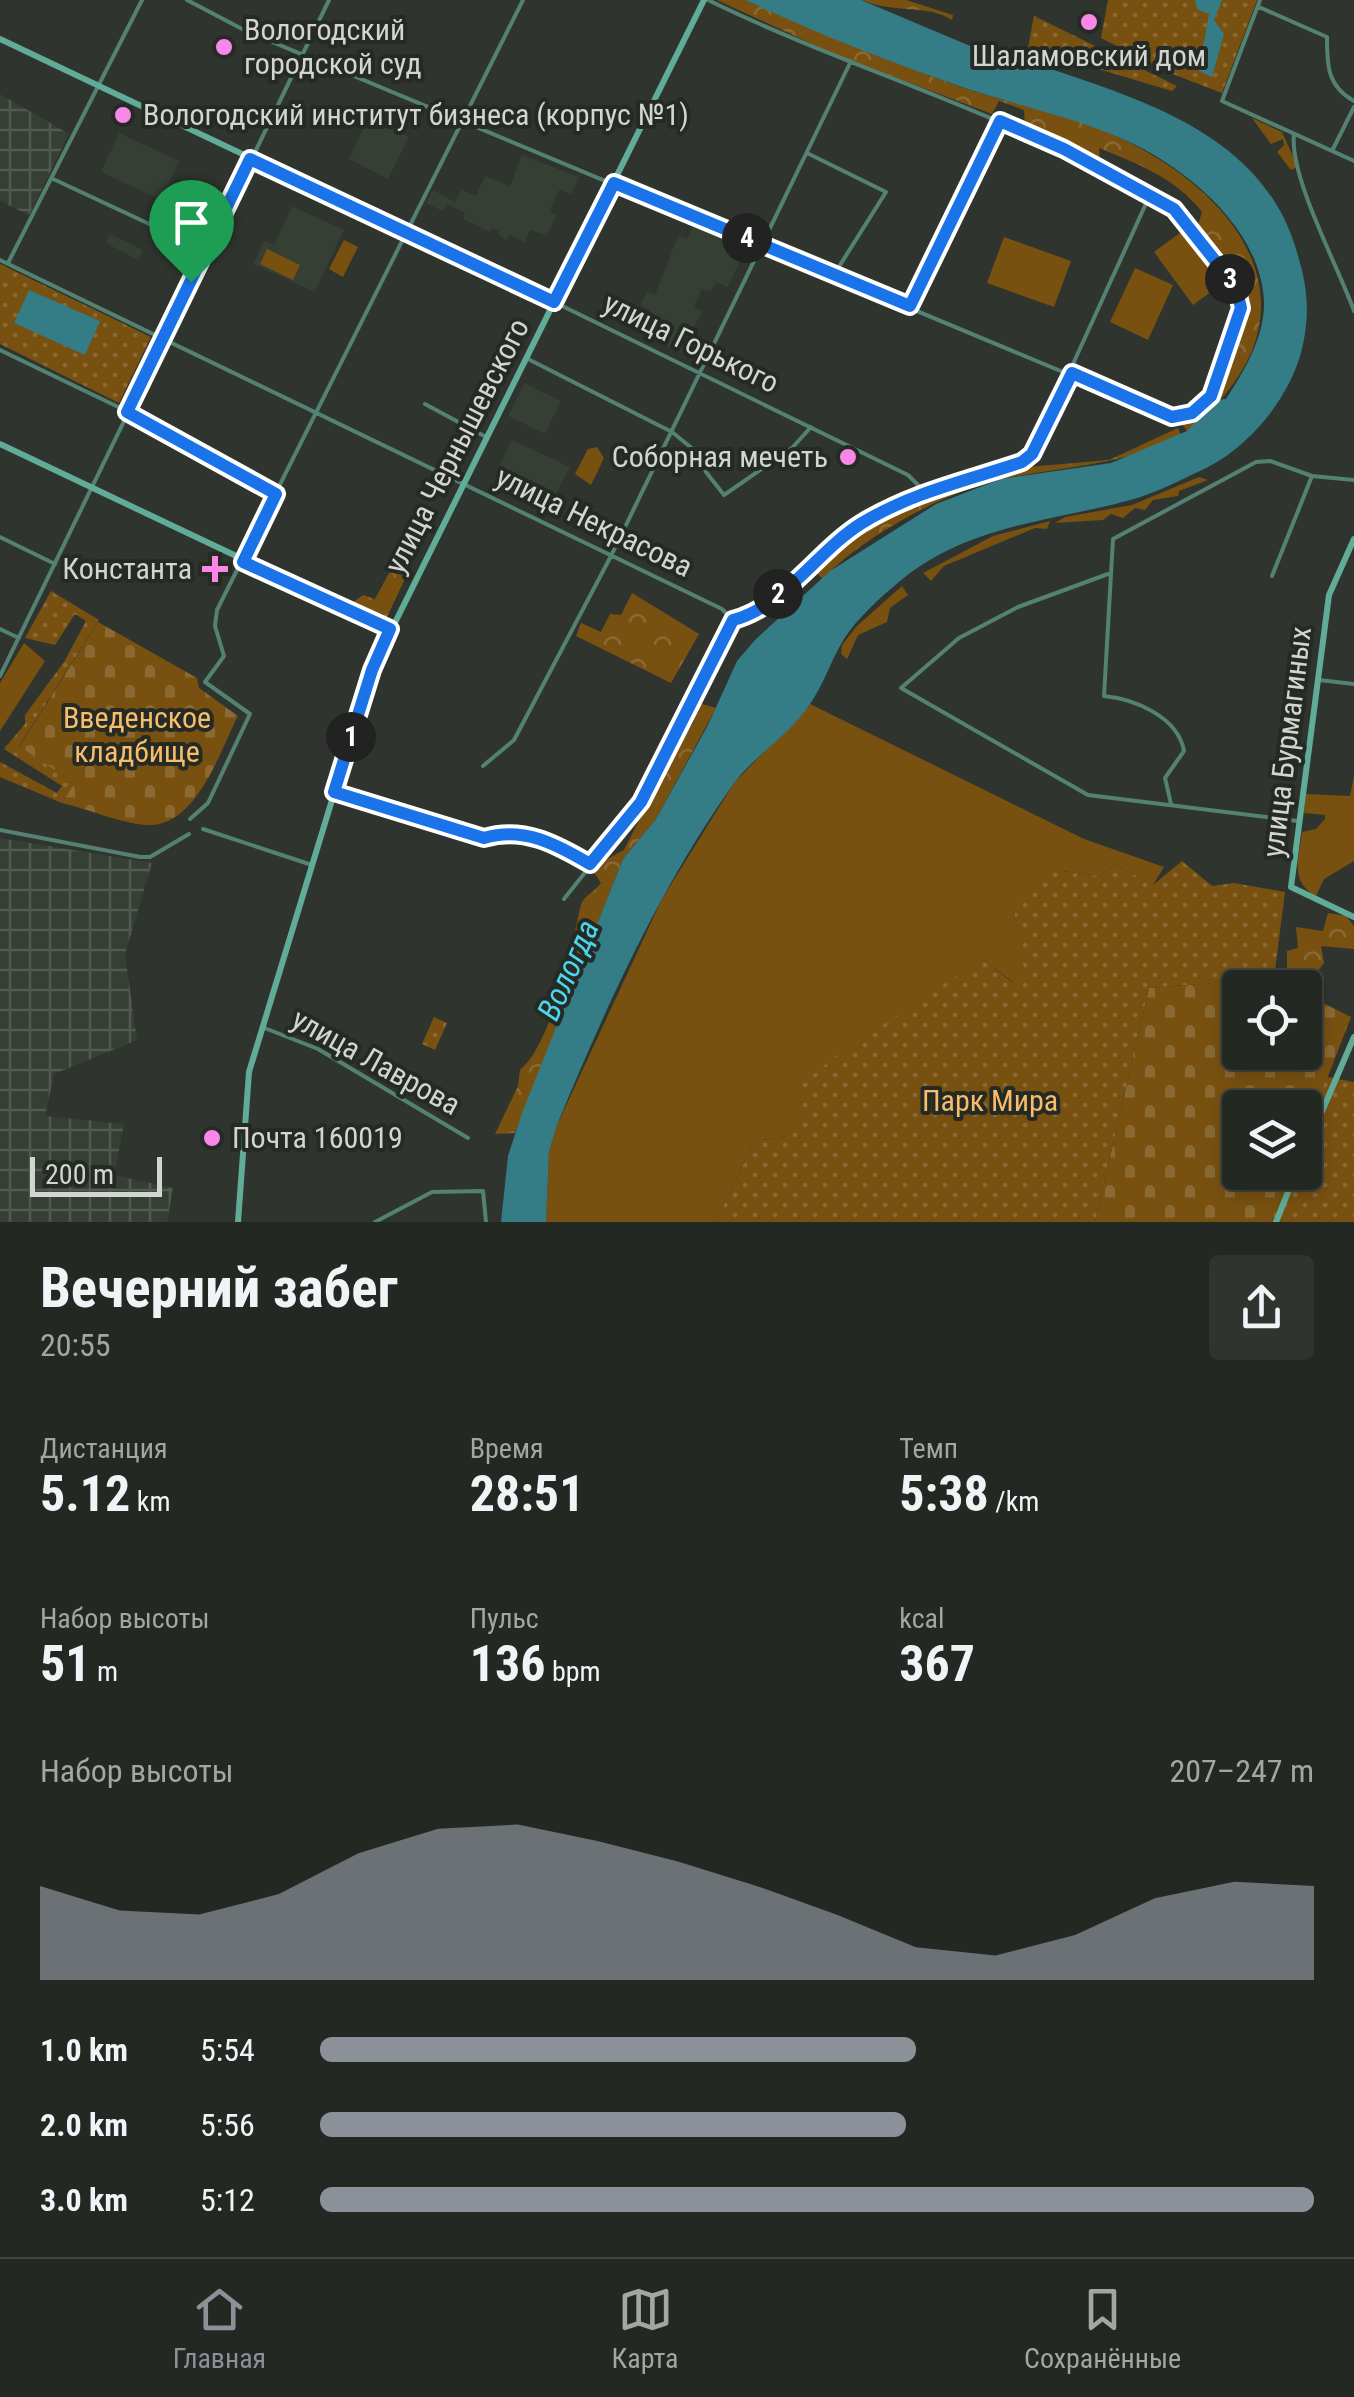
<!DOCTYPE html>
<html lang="ru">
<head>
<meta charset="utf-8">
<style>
	body { margin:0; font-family:"Roboto Condensed",sans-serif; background:#2f342f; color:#f1f3f6; height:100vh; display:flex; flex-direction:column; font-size:38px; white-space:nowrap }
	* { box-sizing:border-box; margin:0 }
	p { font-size:32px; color:#a3a6a5 }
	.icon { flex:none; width:55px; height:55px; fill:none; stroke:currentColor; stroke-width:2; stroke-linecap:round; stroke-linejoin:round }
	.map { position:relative; height:1222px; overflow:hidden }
	.details { display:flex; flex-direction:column; background:#232822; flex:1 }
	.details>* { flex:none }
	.buttons { position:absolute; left:1222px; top:970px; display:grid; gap:20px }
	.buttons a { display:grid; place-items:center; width:100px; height:100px; border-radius:10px; background:#232822; box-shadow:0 5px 15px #0003,0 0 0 2px #404440; font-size:50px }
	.scale { position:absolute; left:30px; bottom:25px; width:132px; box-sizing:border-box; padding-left:10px; border:5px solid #d2d5d1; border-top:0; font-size:28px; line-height:35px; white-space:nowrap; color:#d2d5d1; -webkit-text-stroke:8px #252b24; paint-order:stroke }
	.pin { position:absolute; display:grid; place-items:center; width:85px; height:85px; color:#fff; margin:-102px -42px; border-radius:50% 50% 50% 0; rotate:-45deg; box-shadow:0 0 10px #0007 }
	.pin .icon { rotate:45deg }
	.km { position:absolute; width:50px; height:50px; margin:-25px; border-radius:50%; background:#222; color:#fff; font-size:28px; line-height:50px; text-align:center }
	.round { display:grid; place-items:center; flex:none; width:105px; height:105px; border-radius:10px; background:#2f342f }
	.head { display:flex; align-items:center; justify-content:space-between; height:170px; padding:0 40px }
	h1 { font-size:55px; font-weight:700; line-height:75px }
	.metrics { display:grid; grid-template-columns:repeat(3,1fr); gap:15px; height:170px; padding:10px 40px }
	.metrics div { display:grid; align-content:center }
	.metrics b { font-size:50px; font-weight:700 }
	.metrics small { font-size:28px; font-weight:400 }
	.metrics p { font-size:28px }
	.chart { height:280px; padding:20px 40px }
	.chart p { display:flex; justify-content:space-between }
	.chart svg { width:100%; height:180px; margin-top:10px; fill:#8c9099; opacity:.7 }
	ul { padding:0 40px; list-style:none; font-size:32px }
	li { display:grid; grid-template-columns:160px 120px 1fr; align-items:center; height:75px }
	li i { height:25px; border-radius:12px; background:#8c9099 }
	.tab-bar { display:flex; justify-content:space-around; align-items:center; height:140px; border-top:2px solid #404440; background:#232822; font-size:28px; color:#a3a6a5 }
	.tab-bar a { display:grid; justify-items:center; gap:5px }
	.tab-bar .selected { color:#8c9099 }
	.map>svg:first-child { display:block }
	.built { fill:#353f34 }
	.industrial { fill:url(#industrial-grid) }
	.grass { fill:#785111 }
	.forest { fill:url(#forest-crowns) }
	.cemetery { fill:url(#cemetery-stones) }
	.park { fill:url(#park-dots) }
	.water { fill:#347c86 }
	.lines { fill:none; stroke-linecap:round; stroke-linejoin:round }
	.street { stroke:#538174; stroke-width:4 }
	.secondary { stroke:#60ac98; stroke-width:6 }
	.route-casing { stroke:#fff; stroke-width:20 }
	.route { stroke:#1a73e8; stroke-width:12 }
	.poi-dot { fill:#f987e8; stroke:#252b24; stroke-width:4 }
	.labels { text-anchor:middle; stroke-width:8; stroke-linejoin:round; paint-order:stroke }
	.poi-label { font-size:30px; fill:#d2d5d1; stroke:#252b24; text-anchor:start }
	.street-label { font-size:30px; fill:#d2d5d1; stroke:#252b24 }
	.park-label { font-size:30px; fill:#f8bd6b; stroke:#252b24 }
	.water-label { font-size:32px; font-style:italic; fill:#4ad7eb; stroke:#252b24 }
</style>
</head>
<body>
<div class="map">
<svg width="1354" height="1222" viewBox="0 0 1354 1222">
	<defs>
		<pattern id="industrial-grid" width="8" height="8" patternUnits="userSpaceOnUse" patternTransform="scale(2.5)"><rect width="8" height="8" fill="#353f34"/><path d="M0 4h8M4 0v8" fill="none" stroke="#515a50"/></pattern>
		<pattern id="forest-crowns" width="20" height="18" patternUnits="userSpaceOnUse" patternTransform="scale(2.5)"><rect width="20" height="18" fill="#785111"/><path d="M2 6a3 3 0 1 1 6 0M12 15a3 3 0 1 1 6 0" fill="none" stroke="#8a6933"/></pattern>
		<pattern id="cemetery-stones" width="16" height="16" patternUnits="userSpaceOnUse" patternTransform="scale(2.5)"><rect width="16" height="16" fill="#785111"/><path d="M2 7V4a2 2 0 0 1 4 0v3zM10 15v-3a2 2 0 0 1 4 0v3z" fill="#8a6933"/></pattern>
		<pattern id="park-dots" width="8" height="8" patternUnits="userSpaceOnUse" patternTransform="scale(2.5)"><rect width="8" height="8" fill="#785111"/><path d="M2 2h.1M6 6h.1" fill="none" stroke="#8a6933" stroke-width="1.8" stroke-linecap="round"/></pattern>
	</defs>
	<rect width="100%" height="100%" fill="#2f352e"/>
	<path class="built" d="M 369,117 L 409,137 L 388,179 L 349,159 Z
		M 119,133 L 179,161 L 161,200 L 101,172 Z
		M 522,155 L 579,177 L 572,194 L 559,190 L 550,212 L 557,215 L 547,236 L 530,230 L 525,243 L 510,234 L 507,240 L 498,235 L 499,230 L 492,228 L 490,232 L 463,219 L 465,213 L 447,204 L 442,211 L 426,203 L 433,190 L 455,202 L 462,190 L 476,196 L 485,176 L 510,186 Z
		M 292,206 L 344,230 L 315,292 L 253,264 L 264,241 L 274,245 Z
		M 693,226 L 746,249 L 728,287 L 716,282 L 711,292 L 702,289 L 694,307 L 702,311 L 682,353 L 640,333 L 650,311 L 640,305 L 647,292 L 655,295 L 678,236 L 687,239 Z
		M 110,234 L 143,250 L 138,260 L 106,243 Z
		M 524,383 L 561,401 L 545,434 L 508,416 Z
		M 512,440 L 570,467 L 551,503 L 495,476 Z"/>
	<path class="industrial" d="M 0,94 L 69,134 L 29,215 L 0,201 Z
		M 0,838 L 152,863 L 125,954 L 137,1040 L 54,1074 L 45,1116 L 124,1124 L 114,1175 L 173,1188 L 167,1222 L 0,1222 Z"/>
	<path class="grass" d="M 1252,118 L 1282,132 L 1298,167 L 1291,170 L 1277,152 L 1284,145 L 1283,139 L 1271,144 Z
		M 1188,227 L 1227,280 L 1193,305 L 1154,252 Z
		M 1004,237 L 1071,261 L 1054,307 L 987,283 Z
		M 344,240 L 358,247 L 343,277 L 329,269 Z
		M 267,249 L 300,265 L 293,280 L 260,264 Z
		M 1135,268 L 1173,285 L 1148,340 L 1110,322 Z
		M 597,447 L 604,458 L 591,485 L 575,474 L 588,449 Z
		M 1199,477 L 1208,480 L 1179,491 L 1178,496 L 1153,500 L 1145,510 L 1135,508 L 1123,518 L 1111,514 L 1103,520 L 1055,523 L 1065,517 L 1132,505 Z
		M 1050,521 L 1047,529 L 1035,528 L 944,566 L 931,581 L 923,573 L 993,536 Z
		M 902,586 L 908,595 L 890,608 L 887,622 L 858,635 L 847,659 L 841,654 L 842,645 L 857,626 Z
		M 24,643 L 45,661 L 0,731 L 0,683 Z
		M 810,704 L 1084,839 L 1164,867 L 1153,885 L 1116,865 L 1099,876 L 1062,871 L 1014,910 L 1025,970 L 1013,982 L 982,959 C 922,1001 821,1075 786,1137 L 754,1141 L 716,1222 L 546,1222 L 549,1152 L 557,1125 L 662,899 L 734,783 Z
		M 1354,776 L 1354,861 L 1324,879 L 1316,896 C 1289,881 1299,859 1302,832 L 1316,829 L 1325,819 L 1325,815 L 1304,813 L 1306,794 L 1350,796 Z"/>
	<path class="forest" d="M 717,0 L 745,0 C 817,32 890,62 964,88 C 1014,105 1068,113 1116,136 C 1252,199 1325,321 1187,431 L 1180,421 L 1212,396 L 1244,305 L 1238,287 L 1197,228 L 1202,212 C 1176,178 1138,164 1099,148 L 1100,161 L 1141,180 L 1143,189 L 1076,150 L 1025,129 L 1024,110 L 999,101 L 992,114 L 834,54 Z
		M 861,0 L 906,0 L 953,15 L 952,20 C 927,4 896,14 861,0 Z
		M 1178,428 L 1181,435 C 1124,466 1064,466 1003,479 C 948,490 860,538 823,579 L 815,572 L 815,565 L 873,525 L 883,512 L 910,498 L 955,489 L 1015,468 L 1109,460 Z
		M 396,560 L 411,566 L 386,619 L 352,603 L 363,595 L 375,599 Z
		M 632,593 L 699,634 L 671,683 L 576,636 L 581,623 L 601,632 L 610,614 L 621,615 Z
		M 699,703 L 716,708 L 656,819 L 623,859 L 515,1133 L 495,1134 L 518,1086 L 520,1070 C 553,1042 571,946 581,905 C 584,895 595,892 601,883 L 591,868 L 624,850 L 670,759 L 693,723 Z
		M 1328,913 L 1346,916 L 1354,926 L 1354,949 L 1321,946 L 1324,963 L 1309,983 L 1297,975 L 1293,981 L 1282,974 L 1287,970 L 1287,951 L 1298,948 L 1296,927 L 1323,931 Z"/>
	<path class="cemetery" d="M 98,622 L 197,678 L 199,688 L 238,716 C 220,750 197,828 146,825 C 120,823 88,809 62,803 L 74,783 L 19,747 Z
		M 1274,978 L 1292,987 L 1240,988 L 1240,1052 L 1305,1052 L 1305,994 L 1351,1017 L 1305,1135 L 1305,1108 L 1240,1108 L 1240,1172 L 1290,1173 L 1271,1222 L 1095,1222 L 1149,988 Z"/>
	<path class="park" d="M 1108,0 L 1257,0 L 1222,93 L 1175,75 L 1101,38 Z
		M 1034,16 L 1177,86 L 1172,91 L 1028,48 Z
		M 0,264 L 151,337 L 119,403 L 0,344 Z
		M 51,591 L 99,620 L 19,746 L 74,783 L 62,803 L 0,777 L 0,762 L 57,793 L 62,786 L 4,749 L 25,724 L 25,715 L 64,662 L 86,621 L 75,614 L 55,645 L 25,638 Z
		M 1182,861 L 1212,886 L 1234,883 L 1285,892 L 1274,978 L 1149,988 L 1095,1222 L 716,1222 L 754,1141 L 786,1137 L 802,1108 L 800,1086 L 834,1057 L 982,959 L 1012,982 L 1024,970 L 1014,910 L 1038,875 L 1061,871 L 1099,876 L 1116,865 L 1153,885 Z
		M 434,1017 L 447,1023 L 435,1050 L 422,1044 Z
		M 1327,1077 L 1354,1082 L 1354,1222 L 1271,1222 L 1290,1173 L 1305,1172 L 1305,1135 Z"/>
	<path class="water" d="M 745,0 L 861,0 L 982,51 L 996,50 C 1106,91 1255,118 1295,246 C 1307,284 1311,309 1302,349 C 1290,398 1248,449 1202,470 C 1181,480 1157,492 1134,499 C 1052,522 971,523 900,581 C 881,597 857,618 844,639 C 831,660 824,684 810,704 C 789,736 753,756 732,786 C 659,889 605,1009 557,1125 L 549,1152 L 546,1222 L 501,1222 L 508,1156 L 522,1113 L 623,859 L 656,819 L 708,725 L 737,661 L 755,640 L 830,571 L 936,504 L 1001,479 L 1111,463 L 1187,431 L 1216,400 L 1226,399 C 1244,371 1265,337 1264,301 C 1260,223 1177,160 1111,134 C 1063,115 1013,104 965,88 C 891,63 816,33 745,0 Z
		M 1195,0 L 1222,0 L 1214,20 L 1224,34 L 1212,77 L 1199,71 L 1209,14 L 1197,9 Z
		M 29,290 L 100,321 L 85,355 L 14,323 Z"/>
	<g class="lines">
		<path class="street" d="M 187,0 L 246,31 L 1166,415 C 1212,428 1240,335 1242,300 C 1234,276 1194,223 1173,209 C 1159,199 1141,193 1126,184 C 993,108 845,67 708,0
			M 1260,0 L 1222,101 L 1354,161
			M 1259,7 L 1327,37 C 1327,65 1327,86 1354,101
			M 1294,134 C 1289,177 1339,268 1354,311
			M 1332,151 L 1354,107
			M 807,153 L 886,192 L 835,273
			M 51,178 L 205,250
			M 0,260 L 722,609 L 733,620
			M 8,263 L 142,0
			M 554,302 L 908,475 L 923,490
			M 910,305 L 1000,121
			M 0,350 L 137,416 L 275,493
			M 526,358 L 672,432 L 699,454 L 706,472 L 724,495 L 792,448 L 811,427
			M 425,404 L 486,437
			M 0,537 L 55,564
			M 1108,574 L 1018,607 L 959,638 L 901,688 L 1088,795 L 1298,821
			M 1272,576 L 1312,476 L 1354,480
			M 0,629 L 19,638
			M 0,676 L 329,0
			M 1319,680 L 1354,684
			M 483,766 L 514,740 L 611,556 L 851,61
			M 334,793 L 484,838 C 523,825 556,844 590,864
			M 1171,804 L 1165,778 L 1184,751 C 1178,717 1135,699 1104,696 L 1113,539 L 1256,462 L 1270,461 L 1312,476
			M 190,819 L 208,803 L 250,714 L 205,682 L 224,656 L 215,626 L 217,610 L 523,0
			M 203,829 L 312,865
			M 0,830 L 140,857 L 150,857 L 189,834
			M 564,899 L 641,802 L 733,620 C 774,610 798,571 830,545 C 853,526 881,509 908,496 C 948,478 996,481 1032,454 L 1149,197
			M 262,1027 L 318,1049 L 468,1138
			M 375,1222 L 432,1192 L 483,1191 L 486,1222"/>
		<path class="secondary" d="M 0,39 L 554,302
			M 0,444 L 390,629
			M 1354,539 L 1329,595 L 1291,887 L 1354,917
			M 1305,1151 L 1354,1037
			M 238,1222 L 249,1072 L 372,669 L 704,0
			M 1276,1222 L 1296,1172"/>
	</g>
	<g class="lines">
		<g class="route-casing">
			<path id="route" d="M 1000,121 L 1064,149 L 1174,209 L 1236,287 L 1241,308 L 1211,396 L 1192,413 L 1172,417 L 1072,373 L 1032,454 L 1022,462 C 966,481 913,492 862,523 C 818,550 784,607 733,620 L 641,802 L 590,864 C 556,844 523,826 484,838 L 334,792 L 372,670 L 390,629 L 243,562 L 276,494 L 127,412 L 250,159 L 554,302 L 614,183 L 910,306 Z"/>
		</g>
		<use href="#route" class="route"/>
	</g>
	<g class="poi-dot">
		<circle cx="1089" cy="22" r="10"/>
		<circle cx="224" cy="47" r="10"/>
		<circle cx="123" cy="115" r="10"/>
		<circle cx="848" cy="457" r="10"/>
		<path d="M210 554h10v10h10v10h-10v10h-10v-10h-10v-10h10z"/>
		<circle cx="212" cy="1138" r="10"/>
	</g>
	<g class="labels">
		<g class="poi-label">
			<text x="244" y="40">Вологодский<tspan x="244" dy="34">городской суд</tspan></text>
			<text x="1089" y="66" text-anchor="middle">Шаламовский дом</text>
			<text x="143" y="125">Вологодский институт бизнеса (корпус №1)</text>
			<text x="828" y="467" text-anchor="end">Соборная мечеть</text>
			<text x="192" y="579" text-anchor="end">Константа</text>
			<text x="232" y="1148">Почта 160019</text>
		</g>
		<g class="street-label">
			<text transform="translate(691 343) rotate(26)" y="10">улица Горького</text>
			<text transform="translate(457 446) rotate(-63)" y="10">улица Чернышевского</text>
			<text transform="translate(594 522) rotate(26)" y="10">улица Некрасова</text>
			<text transform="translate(1287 742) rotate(-83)" y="10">улица Бурмагиных</text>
			<text transform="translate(376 1062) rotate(29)" y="10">улица Лаврова</text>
		</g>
		<g class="park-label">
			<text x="137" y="728">Введенское<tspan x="137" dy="34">кладбище</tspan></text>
			<text x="990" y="1111">Парк Мира</text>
		</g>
		<g class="water-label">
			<text transform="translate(568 970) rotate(-66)" y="11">Вологда</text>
		</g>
	</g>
</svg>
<div class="buttons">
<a><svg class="icon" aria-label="locate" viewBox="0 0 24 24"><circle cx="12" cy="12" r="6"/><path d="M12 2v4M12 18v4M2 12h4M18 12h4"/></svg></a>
<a><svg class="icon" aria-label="layers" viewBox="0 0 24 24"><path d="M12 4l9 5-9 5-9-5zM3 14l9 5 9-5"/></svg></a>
</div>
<div class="scale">200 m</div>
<div class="pin" style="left:191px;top:282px;background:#1e9e55"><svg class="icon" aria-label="arrive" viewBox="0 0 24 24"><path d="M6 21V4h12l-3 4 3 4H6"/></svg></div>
<b class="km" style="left:351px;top:737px">1</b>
<b class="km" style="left:778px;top:594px">2</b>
<b class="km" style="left:1230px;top:279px">3</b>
<b class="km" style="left:747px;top:238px">4</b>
</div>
<section class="details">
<div class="head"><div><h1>Вечерний забег</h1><p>20:55</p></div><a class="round"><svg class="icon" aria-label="share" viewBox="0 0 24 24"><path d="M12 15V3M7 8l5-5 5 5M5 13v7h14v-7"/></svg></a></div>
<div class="metrics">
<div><p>Дистанция</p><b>5.12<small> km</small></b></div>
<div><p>Время</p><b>28:51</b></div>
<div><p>Темп</p><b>5:38<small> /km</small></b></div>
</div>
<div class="metrics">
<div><p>Набор высоты</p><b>51<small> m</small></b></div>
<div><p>Пульс</p><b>136<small> bpm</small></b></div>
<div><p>kcal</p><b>367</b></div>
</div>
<div class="chart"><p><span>Набор высоты</span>207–247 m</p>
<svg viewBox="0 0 160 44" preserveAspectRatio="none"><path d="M0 44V21L10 27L20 28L30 23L40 13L50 7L60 6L70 10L80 15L90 21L100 28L110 36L120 38L130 33L140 24L150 20L160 21V44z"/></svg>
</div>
<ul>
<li><b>1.0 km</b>5:54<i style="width:60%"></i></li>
<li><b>2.0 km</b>5:56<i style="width:59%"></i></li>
<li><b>3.0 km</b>5:12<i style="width:100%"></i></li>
</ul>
</section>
<nav class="tab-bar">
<a class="selected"><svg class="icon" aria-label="home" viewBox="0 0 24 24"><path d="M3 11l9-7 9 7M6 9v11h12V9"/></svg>Главная</a>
<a><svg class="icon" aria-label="map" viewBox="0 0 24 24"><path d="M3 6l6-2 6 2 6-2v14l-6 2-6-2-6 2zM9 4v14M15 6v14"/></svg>Карта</a>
<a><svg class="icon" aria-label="saved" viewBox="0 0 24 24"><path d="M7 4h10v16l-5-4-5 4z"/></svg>Сохранённые</a>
</nav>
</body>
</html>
